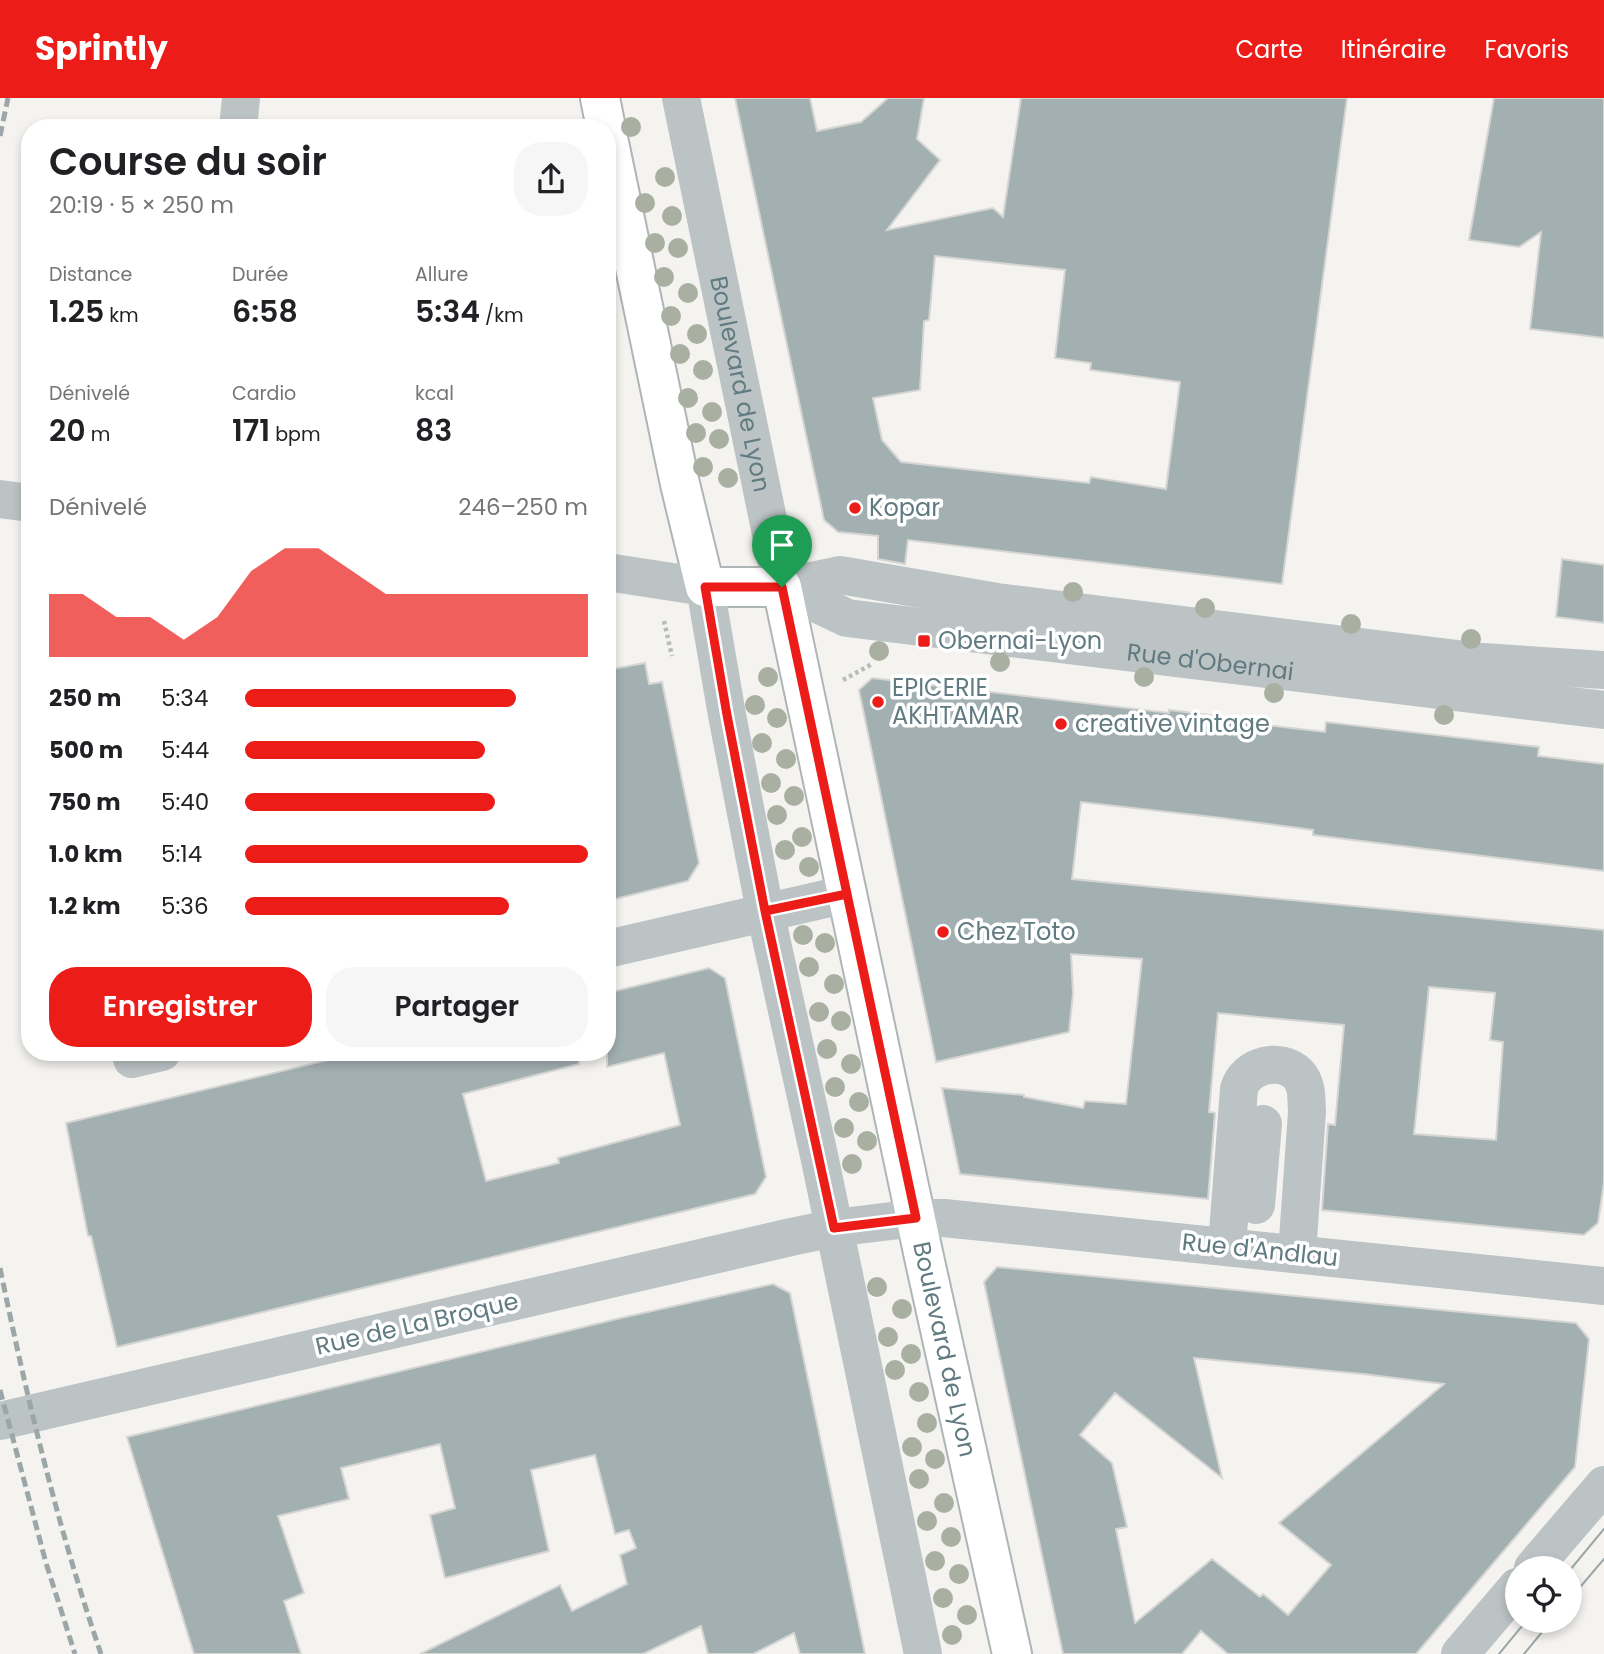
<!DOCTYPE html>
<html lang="fr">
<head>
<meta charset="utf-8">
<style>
	body { margin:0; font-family:Poppins,sans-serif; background:#f6f6f6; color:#202124; height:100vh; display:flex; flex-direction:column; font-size:26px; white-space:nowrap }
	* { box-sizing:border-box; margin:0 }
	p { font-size:23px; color:#757577 }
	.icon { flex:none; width:38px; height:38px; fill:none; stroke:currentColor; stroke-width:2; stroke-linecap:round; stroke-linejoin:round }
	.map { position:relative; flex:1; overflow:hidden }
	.details { position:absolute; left:21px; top:21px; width:595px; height:942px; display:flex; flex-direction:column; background:#fff; border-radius:28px; box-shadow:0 4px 10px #0003 }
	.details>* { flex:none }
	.controls { position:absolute; left:1505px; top:1458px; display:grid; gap:14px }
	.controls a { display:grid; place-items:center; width:77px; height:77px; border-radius:50%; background:#fff; box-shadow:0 4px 10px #0003; font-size:35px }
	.pin { position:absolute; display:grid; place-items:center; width:60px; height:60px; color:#fff; margin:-72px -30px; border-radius:50% 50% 50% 0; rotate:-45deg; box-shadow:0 0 7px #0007 }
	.pin .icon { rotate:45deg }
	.round { display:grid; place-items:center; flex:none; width:74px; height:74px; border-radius:28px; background:#f6f6f6 }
	.head { display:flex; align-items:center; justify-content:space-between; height:119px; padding:0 28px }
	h1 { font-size:38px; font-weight:600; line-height:52px }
	.metrics { display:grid; grid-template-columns:repeat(3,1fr); gap:10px; height:119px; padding:7px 28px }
	.metrics div { display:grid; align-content:center }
	.metrics b { font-size:30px; font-weight:600 }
	.metrics small { font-size:19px; font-weight:400 }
	.metrics p { font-size:19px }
	.chart { height:196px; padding:14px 28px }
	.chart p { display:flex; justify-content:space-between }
	.chart svg { width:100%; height:126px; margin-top:7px; fill:#ec1c18; opacity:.7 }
	.primary-button { display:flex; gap:14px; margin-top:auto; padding:14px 28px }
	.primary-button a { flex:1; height:80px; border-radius:28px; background:#ec1c18; color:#fff; font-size:28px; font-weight:600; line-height:80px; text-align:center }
	.primary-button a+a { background:#f6f6f6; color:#202124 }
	ul { padding:0 28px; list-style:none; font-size:23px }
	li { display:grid; grid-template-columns:112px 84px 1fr; align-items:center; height:52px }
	li i { height:18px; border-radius:9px; background:#ec1c18 }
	header { display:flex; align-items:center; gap:42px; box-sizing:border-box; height:98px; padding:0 35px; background:#ec1c18; color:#fff }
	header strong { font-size:33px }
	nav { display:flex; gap:38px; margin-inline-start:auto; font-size:24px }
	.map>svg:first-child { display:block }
	.building { fill:#a3b0b2; stroke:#d5d5d3; stroke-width:2; fill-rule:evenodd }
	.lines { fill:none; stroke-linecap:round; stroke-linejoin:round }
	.major-casing { stroke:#adb5b7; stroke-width:42 }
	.path { stroke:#b6bbbc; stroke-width:4.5; stroke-dasharray:3.5 3.5; stroke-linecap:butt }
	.minor { stroke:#bcc3c5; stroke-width:38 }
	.major { stroke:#fff; stroke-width:38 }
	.tram { stroke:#9ba6a9; stroke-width:2 }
	.rail { stroke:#9ba6a9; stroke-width:5; stroke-dasharray:10 5; stroke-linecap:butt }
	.tree { fill:#a9b0a1 }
	.route-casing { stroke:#fff; stroke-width:14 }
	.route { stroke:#ec1c18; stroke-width:9 }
	.poi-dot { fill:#ec1c18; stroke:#fff; stroke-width:2.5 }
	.labels { text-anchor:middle; stroke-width:7; stroke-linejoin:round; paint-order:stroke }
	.street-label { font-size:24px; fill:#617b82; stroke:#fff }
	.poi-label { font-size:24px; fill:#617b82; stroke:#fff; text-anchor:start }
</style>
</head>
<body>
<header>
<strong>Sprintly</strong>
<nav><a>Carte</a><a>Itinéraire</a><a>Favoris</a></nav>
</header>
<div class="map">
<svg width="1604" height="1556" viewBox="0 0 1604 1556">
	<rect width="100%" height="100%" fill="#f4f3f0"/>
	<path class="building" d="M 735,0 L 810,0 L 817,33 L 861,24 L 888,0 L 924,0 L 917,41 L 940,62 L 887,132 L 993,110 L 1003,119 L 1021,0 L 1347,0 L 1282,486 L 908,442 L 905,466 L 878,461 L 878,438 L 838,434 L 824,422 ZM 935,158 L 1065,172 L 1055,260 L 1091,265 L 1090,272 L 1180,284 L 1166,391 L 1091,379 L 1089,385 L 901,364 L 882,342 L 873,300 L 920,292 L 924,223 L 929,222 Z
		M 1494,0 L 1604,0 L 1604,240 L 1530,231 L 1541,134 L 1519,149 L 1469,142 Z
		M 1562,461 L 1604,467 L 1604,525 L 1556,519 Z
		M 645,565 L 649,586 L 662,584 L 699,765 L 688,783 L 607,803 L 607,572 Z
		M 872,580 L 1169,615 L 1169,612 L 1233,620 L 1233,623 L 1325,634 L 1326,624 L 1539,649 L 1538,658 L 1604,666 L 1604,773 L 1313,737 L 1313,732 L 1222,720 L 1081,704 L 1072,781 L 1604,832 L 1604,1084 L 1598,1125 L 1584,1137 L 1322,1112 L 1328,1026 L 1335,1027 L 1344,927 L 1218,915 L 1209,1014 L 1215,1015 L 1208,1101 L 960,1076 L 942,990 L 1024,997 L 1024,999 L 1083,1010 L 1085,1003 L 1126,1006 L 1142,861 L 1071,856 L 1073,895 L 1069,934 L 936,964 L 859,592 ZM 1429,889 L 1495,895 L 1490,942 L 1503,944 L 1496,1042 L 1414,1036 Z
		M 709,870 L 725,880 L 766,1079 L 755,1096 L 117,1249 L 91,1138 L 88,1138 L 66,1025 L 361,954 L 578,954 L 579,966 L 463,996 L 486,1083 L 559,1065 L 558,1060 L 680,1027 L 664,955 L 607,969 L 607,895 Z
		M 997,1169 L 1576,1225 L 1589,1241 L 1575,1369 L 1416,1556 L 1228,1556 L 1201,1533 L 1182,1556 L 1063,1556 L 984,1184 ZM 1194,1260 L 1363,1276 L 1444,1286 L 1279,1425 L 1331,1467 L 1288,1517 L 1263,1496 L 1260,1499 L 1212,1461 L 1135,1525 L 1116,1431 L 1127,1429 L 1112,1365 L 1080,1337 L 1115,1295 L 1222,1380 Z
		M 773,1186 L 790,1195 L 865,1556 L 800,1556 L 794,1535 L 753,1556 L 708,1556 L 701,1528 L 643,1556 L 420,1556 L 560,1487 L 572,1513 L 627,1486 L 620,1457 L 636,1450 L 629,1432 L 615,1436 L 595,1357 L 531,1372 L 549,1453 L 445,1480 L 430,1417 L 455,1410 L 440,1346 L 341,1370 L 349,1401 L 278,1418 L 304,1495 L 284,1503 L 301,1556 L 194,1556 L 127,1339 L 621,1220 Z"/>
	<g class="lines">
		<g class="major-casing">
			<g id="major">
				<path d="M 600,0 L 606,30"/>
				<path id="s3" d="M 607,35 L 680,386 L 705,489 L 782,489 L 924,1159 L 1012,1556"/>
			</g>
		</g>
		<path class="path" d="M 664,523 L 672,558
			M 843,582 L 872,566"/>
		<g class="minor">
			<path id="s1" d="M 681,0 L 782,489"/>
			<path d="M 238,30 L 241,0"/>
			<path d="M 0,401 L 30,405"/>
			<path d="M 607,474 L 705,489 L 727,617 L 765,813 L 820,1062 L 923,1556"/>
			<path id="s2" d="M 782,489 L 847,520 L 1604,612"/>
			<path d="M 782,489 L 840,477 L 997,504 L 1482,564 L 1604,572"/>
			<path d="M 607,851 L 847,796"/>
			<path d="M 131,954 L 132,961 L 162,954"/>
			<path d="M 1256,1107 L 1263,1026"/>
			<path d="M 1227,1148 L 1239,991 C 1246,966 1282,959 1298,976 C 1308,987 1306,1001 1307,1014 L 1297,1155"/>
			<path d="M 0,1323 L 791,1139 L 834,1130 L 916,1120 L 944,1120 L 1604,1188"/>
			<path d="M 1533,1470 L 1604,1387"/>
			<path d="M 1460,1556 L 1517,1489"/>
		</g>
		<use href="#major" class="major"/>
		<path class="tram" d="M 1570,1472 L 1604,1431
			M 1570,1501 L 1604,1461
			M 1499,1556 L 1527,1522
			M 1524,1556 L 1552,1522"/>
		<path class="rail" d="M 0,38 L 8,0
			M 0,1170 C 27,1301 58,1430 101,1556
			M 0,1292 L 46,1465 L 75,1556"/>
	</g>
	<g class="tree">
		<circle cx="631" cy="29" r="10"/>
		<circle cx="665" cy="79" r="10"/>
		<circle cx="645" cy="105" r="10"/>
		<circle cx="672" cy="118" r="10"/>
		<circle cx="655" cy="145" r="10"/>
		<circle cx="678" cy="150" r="10"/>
		<circle cx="664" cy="179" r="10"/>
		<circle cx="688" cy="195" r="10"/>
		<circle cx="671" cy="218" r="10"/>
		<circle cx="697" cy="236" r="10"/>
		<circle cx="680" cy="256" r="10"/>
		<circle cx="703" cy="272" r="10"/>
		<circle cx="688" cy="300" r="10"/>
		<circle cx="712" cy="314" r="10"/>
		<circle cx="696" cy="335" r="10"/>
		<circle cx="719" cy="341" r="10"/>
		<circle cx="703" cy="369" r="10"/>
		<circle cx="728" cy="380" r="10"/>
		<circle cx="1073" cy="494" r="10"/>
		<circle cx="1205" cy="510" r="10"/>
		<circle cx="1351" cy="526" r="10"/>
		<circle cx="1471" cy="541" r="10"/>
		<circle cx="879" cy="553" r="10"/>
		<circle cx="1000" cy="564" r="10"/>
		<circle cx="768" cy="579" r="10"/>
		<circle cx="1144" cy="579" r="10"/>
		<circle cx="1274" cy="595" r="10"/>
		<circle cx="755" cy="607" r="10"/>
		<circle cx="1444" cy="617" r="10"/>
		<circle cx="777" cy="620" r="10"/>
		<circle cx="762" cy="645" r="10"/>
		<circle cx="786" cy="661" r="10"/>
		<circle cx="771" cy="685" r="10"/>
		<circle cx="794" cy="698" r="10"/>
		<circle cx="777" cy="717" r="10"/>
		<circle cx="802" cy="739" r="10"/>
		<circle cx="785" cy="752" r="10"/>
		<circle cx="809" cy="769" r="10"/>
		<circle cx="803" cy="837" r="10"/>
		<circle cx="825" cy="845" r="10"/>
		<circle cx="809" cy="869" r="10"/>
		<circle cx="834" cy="886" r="10"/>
		<circle cx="819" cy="914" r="10"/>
		<circle cx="841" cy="923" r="10"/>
		<circle cx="827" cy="951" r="10"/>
		<circle cx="851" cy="966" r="10"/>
		<circle cx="835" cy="989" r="10"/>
		<circle cx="859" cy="1004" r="10"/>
		<circle cx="844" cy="1030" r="10"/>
		<circle cx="867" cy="1043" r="10"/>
		<circle cx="852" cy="1066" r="10"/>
		<circle cx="877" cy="1189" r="10"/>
		<circle cx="902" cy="1211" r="10"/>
		<circle cx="888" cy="1239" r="10"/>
		<circle cx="911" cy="1256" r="10"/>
		<circle cx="895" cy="1272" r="10"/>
		<circle cx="919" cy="1294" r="10"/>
		<circle cx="927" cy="1325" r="10"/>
		<circle cx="912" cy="1349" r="10"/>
		<circle cx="935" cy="1361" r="10"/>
		<circle cx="919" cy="1381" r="10"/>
		<circle cx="944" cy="1405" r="10"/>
		<circle cx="927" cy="1423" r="10"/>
		<circle cx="951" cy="1439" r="10"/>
		<circle cx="935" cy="1463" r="10"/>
		<circle cx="959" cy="1476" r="10"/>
		<circle cx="943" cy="1500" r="10"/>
		<circle cx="967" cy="1517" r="10"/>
		<circle cx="952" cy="1537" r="10"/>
	</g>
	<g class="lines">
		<g class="route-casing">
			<path id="route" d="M 782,489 L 847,796 L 765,813 L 834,1130 L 916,1120 L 847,796 L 765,813 L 727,617 L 705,489 L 782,489"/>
		</g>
		<use href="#route" class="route"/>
	</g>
	<g class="poi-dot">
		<circle cx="855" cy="410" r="7"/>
		<rect x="917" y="536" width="14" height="14" rx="3.5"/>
		<circle cx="878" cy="604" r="7"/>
		<circle cx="1061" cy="626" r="7"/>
		<circle cx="943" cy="834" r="7"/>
	</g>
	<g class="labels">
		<g class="street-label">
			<text dy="8" stroke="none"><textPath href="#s1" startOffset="292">Boulevard de Lyon</textPath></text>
			<text dy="8" stroke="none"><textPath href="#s2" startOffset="438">Rue d'Obernai</textPath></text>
			<text transform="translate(1260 1152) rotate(6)" y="8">Rue d'Andlau</text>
			<text transform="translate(417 1226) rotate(-13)" y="8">Rue de La Broque</text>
			<text dy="8" stroke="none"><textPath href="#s3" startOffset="1321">Boulevard de Lyon</textPath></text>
		</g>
		<g class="poi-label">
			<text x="869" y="418">Kopar</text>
			<text x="938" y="551">Obernai-Lyon</text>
			<text x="892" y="598">EPICERIE<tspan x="892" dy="28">AKHTAMAR</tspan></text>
			<text x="1075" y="634">creative vintage</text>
			<text x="957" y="842">Chez Toto</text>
		</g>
	</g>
</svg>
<div class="controls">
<a><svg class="icon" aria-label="locate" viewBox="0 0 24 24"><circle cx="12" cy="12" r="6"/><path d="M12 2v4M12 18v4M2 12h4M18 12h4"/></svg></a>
</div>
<div class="pin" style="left:782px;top:489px;background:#1e9e55"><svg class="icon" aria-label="arrive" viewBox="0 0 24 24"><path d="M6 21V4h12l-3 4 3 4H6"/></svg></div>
<section class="details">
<div class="head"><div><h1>Course du soir</h1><p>20:19 · 5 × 250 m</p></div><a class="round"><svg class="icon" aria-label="share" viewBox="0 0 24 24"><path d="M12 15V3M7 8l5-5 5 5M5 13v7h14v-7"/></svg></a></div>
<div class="metrics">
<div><p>Distance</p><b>1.25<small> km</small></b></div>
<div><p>Durée</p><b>6:58</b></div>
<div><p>Allure</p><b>5:34<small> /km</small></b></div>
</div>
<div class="metrics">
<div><p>Dénivelé</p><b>20<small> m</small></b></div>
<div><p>Cardio</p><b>171<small> bpm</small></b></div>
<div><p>kcal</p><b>83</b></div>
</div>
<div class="chart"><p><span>Dénivelé</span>246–250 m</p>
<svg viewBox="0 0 160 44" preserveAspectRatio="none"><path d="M0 44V22L10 22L20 30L30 30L40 38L50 30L60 14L70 6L80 6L90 14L100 22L110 22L120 22L130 22L140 22L150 22L160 22V44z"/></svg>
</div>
<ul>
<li><b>250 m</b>5:34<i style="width:79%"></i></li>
<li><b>500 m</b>5:44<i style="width:70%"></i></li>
<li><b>750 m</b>5:40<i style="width:73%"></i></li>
<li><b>1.0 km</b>5:14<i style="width:100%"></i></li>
<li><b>1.2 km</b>5:36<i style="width:77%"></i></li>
</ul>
<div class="primary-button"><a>Enregistrer</a><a>Partager</a></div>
</section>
</div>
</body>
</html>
